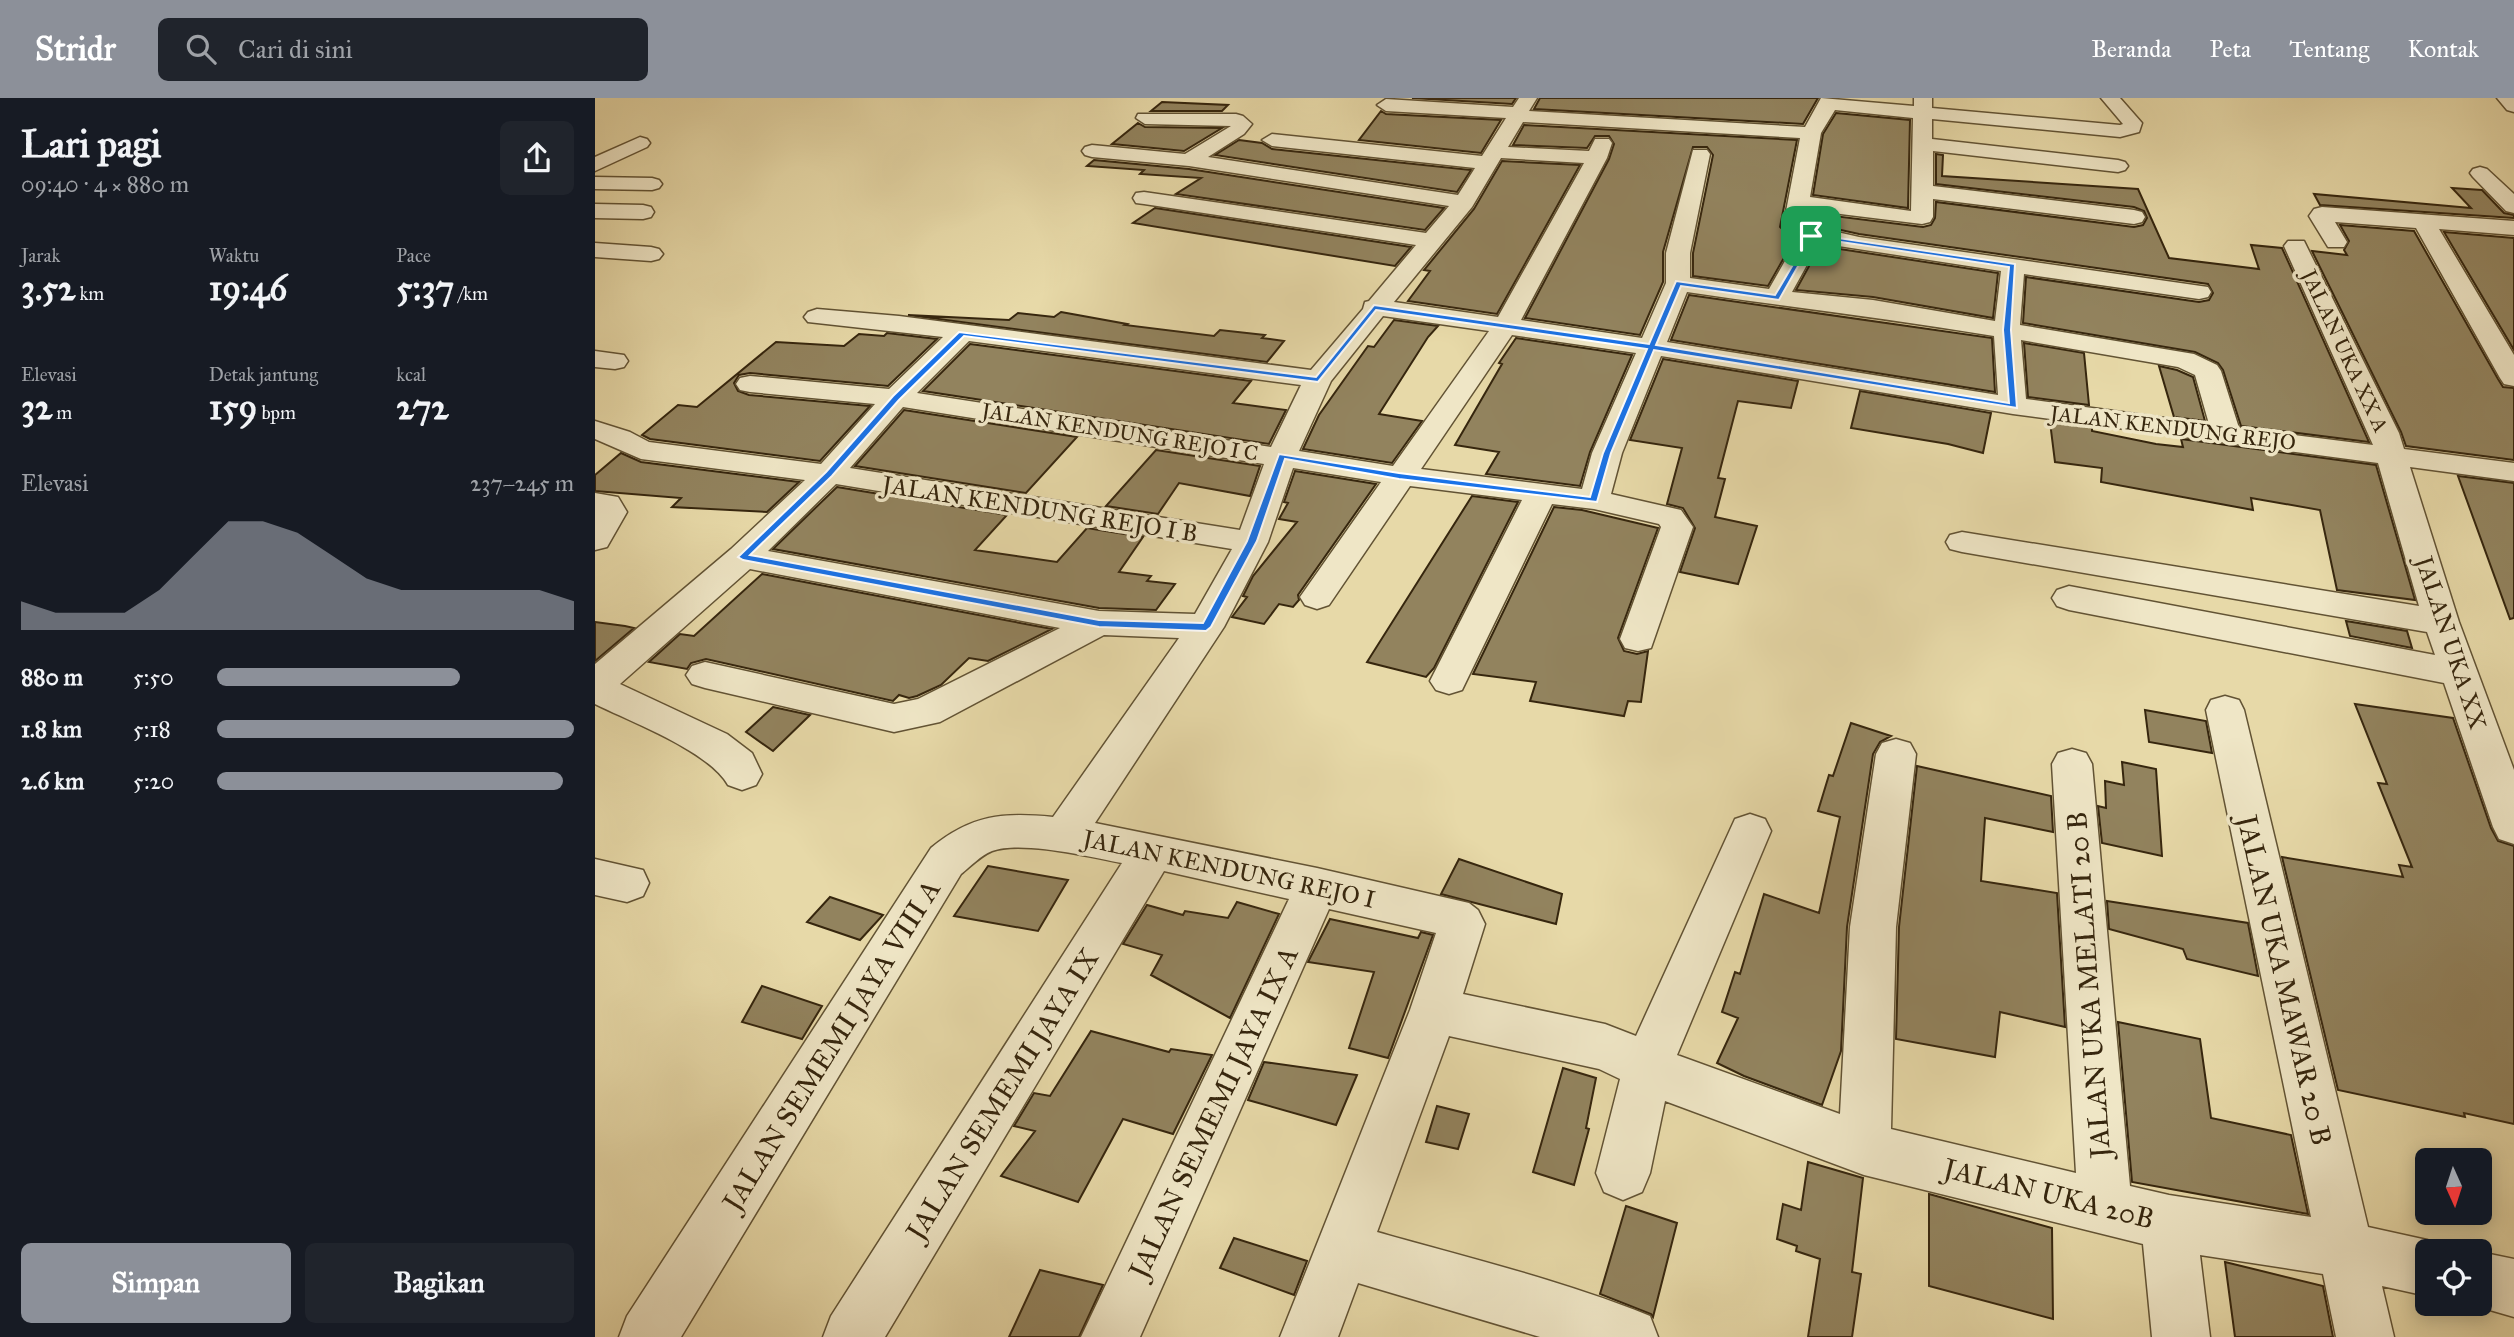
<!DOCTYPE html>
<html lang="id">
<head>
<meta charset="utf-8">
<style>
	body { margin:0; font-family:"IM FELL Great Primer",serif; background:#20242c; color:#f1f3f6; height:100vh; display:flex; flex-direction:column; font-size:26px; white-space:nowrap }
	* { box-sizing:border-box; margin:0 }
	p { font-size:23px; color:#9ea1a6 }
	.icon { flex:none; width:38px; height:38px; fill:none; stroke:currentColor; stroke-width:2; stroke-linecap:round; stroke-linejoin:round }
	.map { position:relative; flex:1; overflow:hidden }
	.details { display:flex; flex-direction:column; background:#171b24; width:595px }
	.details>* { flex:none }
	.needle { width:46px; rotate:177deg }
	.tools { position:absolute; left:1820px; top:1050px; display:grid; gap:14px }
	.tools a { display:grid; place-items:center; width:77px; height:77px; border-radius:10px; background:#171b24; box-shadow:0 4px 18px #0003; font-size:35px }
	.pin { position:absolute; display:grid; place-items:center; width:60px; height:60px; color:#fff; margin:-30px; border-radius:14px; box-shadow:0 4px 10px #0006 }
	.round { display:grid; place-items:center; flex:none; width:74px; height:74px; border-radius:10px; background:#20242c }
	.summary { display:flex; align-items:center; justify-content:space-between; height:119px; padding:0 21px }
	h1 { font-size:38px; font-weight:800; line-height:52px }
	.metrics { display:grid; grid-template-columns:repeat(3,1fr); gap:10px; height:119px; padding:7px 21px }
	.metrics div { display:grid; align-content:center }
	.metrics b { font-size:35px; font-weight:800 }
	.metrics small { font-size:19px; font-weight:400 }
	.metrics p { font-size:19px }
	.chart { height:196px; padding:14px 21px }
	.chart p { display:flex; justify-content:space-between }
	.chart svg { width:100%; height:126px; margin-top:7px; fill:#8c9099; opacity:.7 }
	.primary-button { display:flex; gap:14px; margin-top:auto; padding:14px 21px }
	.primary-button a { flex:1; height:80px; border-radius:10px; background:#8c9099; color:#fff; font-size:28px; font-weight:800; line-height:80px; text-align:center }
	.primary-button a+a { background:#20242c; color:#f1f3f6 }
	ul { padding:0 21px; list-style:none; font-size:23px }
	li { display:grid; grid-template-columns:112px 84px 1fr; align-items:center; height:52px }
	li i { height:18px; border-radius:9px; background:#8c9099 }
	header { display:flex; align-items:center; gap:42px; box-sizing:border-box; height:98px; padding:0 35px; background:#8c9099; color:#fff }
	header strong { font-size:33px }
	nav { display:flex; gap:38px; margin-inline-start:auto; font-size:24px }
	.search { width:490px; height:63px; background:#20242c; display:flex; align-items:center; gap:18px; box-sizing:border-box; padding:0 24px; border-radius:10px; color:#9ea1a6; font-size:26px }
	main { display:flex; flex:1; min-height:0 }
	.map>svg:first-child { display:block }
	.building { fill:#92835e; stroke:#36260e; stroke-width:2 }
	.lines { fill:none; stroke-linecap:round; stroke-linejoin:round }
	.minor-casing { stroke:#625334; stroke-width:3 }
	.minor { fill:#efe6c6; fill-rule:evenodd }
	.route { fill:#1a73e8; stroke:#fff; stroke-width:2; fill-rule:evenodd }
	.labels { text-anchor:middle; stroke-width:7; stroke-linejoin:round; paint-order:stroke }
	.far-street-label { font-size:21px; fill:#36260e; stroke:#efe6c6 }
	.street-label { font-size:24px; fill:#36260e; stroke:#efe6c6 }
	.near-street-label { font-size:28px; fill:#36260e; stroke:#efe6c6 }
</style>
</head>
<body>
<header>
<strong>Stridr</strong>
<div class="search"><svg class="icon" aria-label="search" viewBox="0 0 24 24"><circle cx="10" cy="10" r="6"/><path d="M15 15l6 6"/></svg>Cari di sini</div>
<nav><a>Beranda</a><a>Peta</a><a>Tentang</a><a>Kontak</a></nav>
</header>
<main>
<section class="details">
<div class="summary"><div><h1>Lari pagi</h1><p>09:40 · 4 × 880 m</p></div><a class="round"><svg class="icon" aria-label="share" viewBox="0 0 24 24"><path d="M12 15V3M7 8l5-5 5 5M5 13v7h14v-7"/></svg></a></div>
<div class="metrics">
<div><p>Jarak</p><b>3.52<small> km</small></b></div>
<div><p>Waktu</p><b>19:46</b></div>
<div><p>Pace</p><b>5:37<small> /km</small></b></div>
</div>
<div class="metrics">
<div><p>Elevasi</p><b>32<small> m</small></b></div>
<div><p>Detak jantung</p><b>159<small> bpm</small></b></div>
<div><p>kcal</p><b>272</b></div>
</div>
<div class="chart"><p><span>Elevasi</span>237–245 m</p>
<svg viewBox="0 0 160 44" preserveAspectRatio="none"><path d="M0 44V34L10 38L20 38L30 38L40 30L50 18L60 6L70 6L80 10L90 18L100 26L110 30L120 30L130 30L140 30L150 30L160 34V44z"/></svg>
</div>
<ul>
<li><b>880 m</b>5:50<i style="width:68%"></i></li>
<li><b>1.8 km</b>5:18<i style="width:100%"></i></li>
<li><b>2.6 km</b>5:20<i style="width:97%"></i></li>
</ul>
<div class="primary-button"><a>Simpan</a><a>Bagikan</a></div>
</section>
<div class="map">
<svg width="1919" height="1239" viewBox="0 0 1919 1239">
	<rect width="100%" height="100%" fill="#e7d9a8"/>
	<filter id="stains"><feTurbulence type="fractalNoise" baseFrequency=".00286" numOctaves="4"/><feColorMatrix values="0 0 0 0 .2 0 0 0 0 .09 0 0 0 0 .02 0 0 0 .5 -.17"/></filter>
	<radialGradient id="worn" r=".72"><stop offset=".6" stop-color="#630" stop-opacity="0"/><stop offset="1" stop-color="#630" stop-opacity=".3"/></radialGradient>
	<path class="building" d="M 817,0 L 921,0 L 917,6 Z
		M 945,0 L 1223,0 L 1208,26 L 939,11 Z
		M 567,4 L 633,7 L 627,13 L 556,13 Z
		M 786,13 L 791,16 L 906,22 L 886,55 L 764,42 Z
		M 1241,15 L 1315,22 L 1313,110 L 1218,97 L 1228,36 Z
		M 543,25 L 550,29 L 627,30 L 589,53 L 517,46 Z
		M 929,27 L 1202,42 L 1185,129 L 1199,142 L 1173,188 L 1098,178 L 1098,155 L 1118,57 L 1112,49 L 1098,49 L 1068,154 L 1068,184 L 1045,237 L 930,220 L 1014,61 L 1019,46 L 1014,38 L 1000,38 L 992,50 L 918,47 Z
		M 644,42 L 667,45 L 677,51 L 876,72 L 862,94 L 620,57 Z
		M 1341,56 L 1348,57 L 1347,78 L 1543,91 L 1574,160 L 1664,171 L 1656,147 L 1687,150 L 1774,344 L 1646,328 L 1628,272 L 1623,265 L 1600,254 L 1428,225 L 1431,179 L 1604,204 L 1614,202 L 1618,195 L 1613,186 L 1264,136 L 1214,125 L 1215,115 L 1328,129 L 1336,127 L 1340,120 L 1341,104 L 1539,129 L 1548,127 L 1552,120 L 1549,113 L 1539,109 L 1341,86 Z
		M 499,62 L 594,71 L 849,110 L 830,132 L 581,96 L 606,80 L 545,76 L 549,72 L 492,68 Z
		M 907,63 L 985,67 L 902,216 L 813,203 L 835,173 L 829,172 L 879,111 Z
		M 1857,90 L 1887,92 L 1909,115 L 1919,117 L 1919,120 L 1725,107 L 1719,96 L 1876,110 Z
		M 560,110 L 816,149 L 800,168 L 538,125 Z
		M 1745,127 L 1819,133 L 1903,281 L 1908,289 L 1919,290 L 1919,362 L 1811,348 L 1806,334 L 1717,153 L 1752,157 L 1749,152 L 1754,143 Z
		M 1849,134 L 1919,140 L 1919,252 Z
		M 1225,148 L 1403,175 L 1398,220 L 1278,199 L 1201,192 Z
		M 1094,197 L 1397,240 L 1400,294 L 1076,242 Z
		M 466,214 L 532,226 L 530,227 L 619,238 L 625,232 L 670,237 L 667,240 L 689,243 L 672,264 L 313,217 L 414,222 L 423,215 L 459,219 Z
		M 799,222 L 843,228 L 833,239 L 784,316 L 827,323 L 797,365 L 708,351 L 724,317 L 773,248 L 779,249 Z
		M 292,235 L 342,241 L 293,288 L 155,275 L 144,277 L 139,285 L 143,293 L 154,297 L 275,308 L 225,363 L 55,341 L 47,337 L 83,307 L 102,309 L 181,244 L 249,248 L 264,236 L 289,238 Z
		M 921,240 L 1037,257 L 995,354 L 985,388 L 891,376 L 904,354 L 860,347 L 907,266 L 904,265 Z
		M 1429,245 L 1489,255 L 1494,307 L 1433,299 Z
		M 375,246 L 656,283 L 638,305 L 691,312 L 674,346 L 328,293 Z
		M 1068,261 L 1203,283 L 1196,310 L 1143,303 L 1123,380 L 1130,381 L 1120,419 L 1162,428 L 1143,486 L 1085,474 L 1100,430 L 1088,410 L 1072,406 L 1087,350 L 1035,342 Z
		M 1564,268 L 1582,272 L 1598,279 L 1610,323 L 1579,319 Z
		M 1265,293 L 1396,315 L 1388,355 L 1353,346 L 1256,330 Z
		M 309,312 L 482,339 L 431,395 L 260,368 Z
		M 1455,324 L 1497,329 L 1497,333 L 1561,346 L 1588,349 L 1586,341 L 1781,367 L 1820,502 L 1742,492 L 1725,412 L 1656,400 L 1658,412 L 1506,384 L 1507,370 L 1460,364 Z
		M 561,352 L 665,368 L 655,398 L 584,385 L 563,416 L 511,408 Z
		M 26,355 L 46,364 L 204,384 L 172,414 L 77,409 L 86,400 L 0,393 L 0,377 Z
		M 700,373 L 781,386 L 703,497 L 704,502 L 698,509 L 684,506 L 669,526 L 637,519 L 652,499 L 648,498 L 658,478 L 702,424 L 684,421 L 693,405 L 689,404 Z
		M 1863,378 L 1919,385 L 1919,520 L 1915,521 Z
		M 242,389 L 412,417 L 380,452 L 462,464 L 492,430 L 548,439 L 524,474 L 556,478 L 552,483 L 580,486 L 561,512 L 504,510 L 178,451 Z
		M 877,398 L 923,404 L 839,570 L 831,579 L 772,564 Z
		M 959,409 L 987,412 L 1063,430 L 1023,540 L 1029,553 L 1042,556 L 1053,553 L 1046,604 L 1033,603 L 1029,618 L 935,603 L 941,584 L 878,576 Z
		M 167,476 L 457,531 L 393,563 L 374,560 L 346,587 L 322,598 L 314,600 L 304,597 L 298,603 L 111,561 L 96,565 L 92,571 L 54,564 L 85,536 L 99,538 Z
		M 1751,523 L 1812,533 L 1817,550 L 1755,538 Z
		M 0,524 L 30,528 L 39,530 L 0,563 Z
		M 1760,606 L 1858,620 L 1896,730 L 1903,743 L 1919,748 L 1919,1026 L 1869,1015 L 1870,1019 L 1743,992 L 1687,759 L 1808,779 L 1804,767 L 1817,769 L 1783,685 L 1792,686 Z
		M 178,609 L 215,617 L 178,653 L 151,634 Z
		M 1550,612 L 1611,623 L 1617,655 L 1554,644 Z
		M 1256,625 L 1296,638 L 1285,644 L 1278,656 L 1252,829 L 1246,953 L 1227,1007 L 1149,978 L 1122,965 L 1143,920 L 1127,914 L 1140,874 L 1145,876 L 1169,796 L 1224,815 L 1245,719 L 1223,713 L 1234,677 L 1238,678 Z
		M 1527,664 L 1561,671 L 1567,758 L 1507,745 L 1503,708 L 1511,710 L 1510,683 L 1529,687 Z
		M 1322,668 L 1456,698 L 1458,734 L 1390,720 L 1386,783 L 1462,795 L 1470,929 L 1405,914 L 1400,959 L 1301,941 L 1304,829 Z
		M 864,761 L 967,796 L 961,826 L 846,796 Z
		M 393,768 L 473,782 L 443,833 L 359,818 Z
		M 235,799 L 288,817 L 265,842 L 212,824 Z
		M 1512,803 L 1653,825 L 1663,878 L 1592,861 L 1588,851 L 1514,831 Z
		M 642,804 L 684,816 L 635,920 L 556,877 L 567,857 L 528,846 L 552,807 L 588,817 L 590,813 L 633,820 Z
		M 735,821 L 823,840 L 826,834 L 838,837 L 793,960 L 754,950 L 779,874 L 713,864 Z
		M 167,888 L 227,908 L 207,941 L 147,924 Z
		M 1523,924 L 1605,941 L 1616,1020 L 1696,1037 L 1713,1116 L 1537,1084 Z
		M 496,933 L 574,954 L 576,951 L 617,957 L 578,1036 L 528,1021 L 483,1104 L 406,1078 L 440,1033 L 419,1028 L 439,995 L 455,998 Z
		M 669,964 L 762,977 L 741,1027 L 653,1002 Z
		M 968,970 L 1001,980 L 991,1030 L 994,1031 L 979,1087 L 938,1074 Z
		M 842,1008 L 874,1016 L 863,1051 L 831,1044 Z
		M 1213,1064 L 1268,1080 L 1257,1174 L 1266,1176 L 1257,1239 L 1213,1239 L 1225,1161 L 1201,1153 L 1202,1148 L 1182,1141 L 1188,1106 L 1206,1112 Z
		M 1334,1096 L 1457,1130 L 1458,1221 L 1334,1188 Z
		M 1031,1108 L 1082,1125 L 1058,1219 L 1056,1216 L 1005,1196 Z
		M 639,1140 L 712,1163 L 699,1197 L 625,1170 Z
		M 1630,1164 L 1728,1188 L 1738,1239 L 1640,1239 Z
		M 445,1172 L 508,1187 L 484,1239 L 414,1239 Z"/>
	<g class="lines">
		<g class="minor-casing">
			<path id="minor" d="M 924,0 L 942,0 L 934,13 L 1210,29 L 1226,0 L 1319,8 L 1319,0 L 1337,0 L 1337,10 L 1525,27 L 1528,26 L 1506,0 L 1525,0 L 1547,25 L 1544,34 L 1525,39 L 1337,21 L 1337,41 L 1523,62 L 1530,64 L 1533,68 L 1530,72 L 1523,74 L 1338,53 L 1338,88 L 1539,112 L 1547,114 L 1550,119 L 1547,124 L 1539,126 L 1338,101 L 1338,119 L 1335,124 L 1327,126 L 1213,112 L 1211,127 L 1264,139 L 1613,189 L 1616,194 L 1613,199 L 1604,201 L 1429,176 L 1425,227 L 1599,256 L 1622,267 L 1626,273 L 1644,330 L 1778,347 L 1689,148 L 1693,143 L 1709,143 L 1804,335 L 1809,351 L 1919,365 L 1919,383 L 1815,369 L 1864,524 L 1919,672 L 1919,746 L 1904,741 L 1898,729 L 1849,585 L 1474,512 L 1462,508 L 1457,500 L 1462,492 L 1474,488 L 1840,557 L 1832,534 L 1367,454 L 1355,451 L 1351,444 L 1355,437 L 1367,434 L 1824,508 L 1783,365 L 1418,316 L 1066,258 L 1027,355 L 1016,396 L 1086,412 L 1098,429 L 1056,550 L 1043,553 L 1030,550 L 1025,541 L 1066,429 L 1064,426 L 999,411 L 957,406 L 867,592 L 854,596 L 841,592 L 835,583 L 927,402 L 815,388 L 734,507 L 722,511 L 710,507 L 705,499 L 786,384 L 698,370 L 673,444 L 629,529 L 500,725 L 722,770 L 874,805 L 883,812 L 890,826 L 868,896 L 1010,926 L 1041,938 L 1140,721 L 1155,716 L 1170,721 L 1176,733 L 1082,957 L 1245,1016 L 1255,829 L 1281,656 L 1287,645 L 1301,641 L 1315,645 L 1321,656 L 1301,829 L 1296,1031 L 1481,1075 L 1457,666 L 1463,655 L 1477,651 L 1491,655 L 1497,666 L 1535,1088 L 1574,1097 L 1716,1119 L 1611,612 L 1616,602 L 1630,598 L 1644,602 L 1649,612 L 1773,1129 L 1832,1142 L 1852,1150 L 1853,1153 L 1832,1153 L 1832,1198 L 1787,1188 L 1799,1239 L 1741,1239 L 1728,1176 L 1605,1157 L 1615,1239 L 1557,1239 L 1548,1146 L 1269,1077 L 1070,1003 L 1055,1075 L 1047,1094 L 1028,1102 L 1009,1094 L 1001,1075 L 1025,981 L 1004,971 L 854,938 L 782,1134 C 873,1160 967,1182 1055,1218 L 1063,1239 L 945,1239 L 763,1185 L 743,1239 L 685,1239 L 815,912 L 841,835 L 734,811 L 545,1239 L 486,1239 L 694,801 L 569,773 L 290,1239 L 228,1239 L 236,1218 L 527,765 C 496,759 426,742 397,753 C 385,758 376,768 366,776 L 86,1239 L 24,1239 L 32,1218 L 336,750 C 376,717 408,714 458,719 L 584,540 L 509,537 L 345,624 L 299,634 L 110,590 L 97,586 L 91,577 L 97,568 L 110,564 L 299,606 L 323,601 L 465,530 L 155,471 L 25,586 L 132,636 L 157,655 L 167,676 L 161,687 L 147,692 L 133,687 C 114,653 36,624 0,606 L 0,566 L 136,451 L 210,382 L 46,361 L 0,341 L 0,323 L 35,334 L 54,344 L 226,366 L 280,306 L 155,294 L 145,292 L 141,286 L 145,280 L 155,278 L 294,291 L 348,239 L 213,224 L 209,219 L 213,214 L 222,211 L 304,218 L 716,272 L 768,211 L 770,204 L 774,203 L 821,147 L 549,106 L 541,105 L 538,100 L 541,95 L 549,94 L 831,135 L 854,108 L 594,68 L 497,59 L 490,57 L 487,53 L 490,49 L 497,47 L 590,56 L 636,28 L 550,26 L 541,20 L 543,16 L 641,16 L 648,18 L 657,26 L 649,36 L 613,59 L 863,97 L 880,70 L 677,48 L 667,42 L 677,36 L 887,58 L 911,20 L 791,13 L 782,7 L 791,1 L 918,9 ZM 1240,12 L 1318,20 L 1316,113 L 1215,99 L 1226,35 ZM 928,24 L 1205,40 L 1188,129 L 1197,139 L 1203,140 L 1174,191 L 1095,180 L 1095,155 L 1115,56 L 1112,52 L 1098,52 L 1071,155 L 1071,185 L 1047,240 L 926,222 L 1012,60 L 1017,45 L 1014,41 L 1000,41 L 994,53 L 913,49 ZM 906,60 L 989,65 L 903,219 L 799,204 L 877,109 ZM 1224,145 L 1406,173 L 1400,223 L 1278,202 L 1197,194 ZM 1092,194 C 1194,209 1297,221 1399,238 L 1403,297 L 1072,244 ZM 788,218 L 894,233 L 798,368 L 704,353 L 736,283 ZM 917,237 L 1041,255 L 997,355 L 987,391 L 826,371 ZM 1426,242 L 1583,269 L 1600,277 L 1614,326 L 1431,301 ZM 374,243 L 706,287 L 676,349 L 322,295 ZM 308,309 L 669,366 L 645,432 L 255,370 ZM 241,386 L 637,451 L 600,516 L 504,513 L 173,453 Z
				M 1902,0 L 1919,0 L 1919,14 L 1912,12 Z
				M 45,39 L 52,41 L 55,45 L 52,49 L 0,73 L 0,59 Z
				M 1885,69 L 1892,71 L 1919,96 L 1919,115 L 1911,113 L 1878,79 L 1875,75 L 1878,71 Z
				M 0,79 L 57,80 L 64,82 L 67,86 L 64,90 L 57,92 L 0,91 Z
				M 0,106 L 48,107 L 56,109 L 59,114 L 56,119 L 48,121 L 0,120 Z
				M 1727,109 L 1919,123 L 1919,137 L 1844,131 L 1919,257 L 1919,288 L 1909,286 L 1905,280 L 1821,130 L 1740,124 L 1752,144 L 1749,149 L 1733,149 L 1714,118 L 1719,111 Z
				M 0,145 L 56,149 L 64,151 L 68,156 L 64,161 L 56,163 L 0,159 Z
				M 0,253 L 29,257 L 33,263 L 29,269 L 20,271 L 0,269 Z
				M 0,395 L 23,399 L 32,414 L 12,449 L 0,452 Z
				M 0,761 L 48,772 L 54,785 L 48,798 L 32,804 L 0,797 Z
				M 1885,1154 L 1919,1161 L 1919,1219 L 1874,1206 L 1885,1206 Z"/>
		</g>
		<use href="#minor" class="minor"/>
	</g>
	<path class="route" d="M 1216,136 L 1420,166 L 1416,232 L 1422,310 L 1059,252 L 1016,355 L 1002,404 L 804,381 L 690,361 L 662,443 L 616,529 L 611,533 L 504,529 L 148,462 L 143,459 L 231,374 L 298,298 L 364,234 L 721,279 L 779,207 L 1054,246 L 1081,183 L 1180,197 ZM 1219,140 L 1414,169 L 1408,232 L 1414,305 L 1061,247 L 1086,188 L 1184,202 ZM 781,212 L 1052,251 L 1008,355 L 995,399 L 804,375 L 684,356 L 652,443 L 608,525 L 504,522 L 155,457 L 237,378 L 304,302 L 369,238 L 723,284 Z"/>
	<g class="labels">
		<g class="far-street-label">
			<text transform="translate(1750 253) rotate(65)" y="7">JALAN UKA XX A</text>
			<text transform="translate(1578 330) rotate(7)" y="7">JALAN KENDUNG REJO</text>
			<text transform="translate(525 334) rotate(9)" y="7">JALAN KENDUNG REJO I C</text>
		</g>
		<g class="street-label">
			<text transform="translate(445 411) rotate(9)" y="8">JALAN KENDUNG REJO I B</text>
			<text transform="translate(1856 545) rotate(72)" y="8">JALAN UKA XX</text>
			<text transform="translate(634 771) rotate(12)" y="8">JALAN KENDUNG REJO I</text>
		</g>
		<g class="near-street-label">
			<text transform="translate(1690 882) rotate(77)" y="10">JALAN UKA MAWAR 20 B</text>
			<text transform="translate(1493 887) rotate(-94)" y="10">JALAN UKA MELATI 20 B</text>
			<text transform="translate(236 947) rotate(-58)" y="10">JALAN SEMEMI JAYA VIII A</text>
			<text transform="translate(407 996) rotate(-58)" y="10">JALAN SEMEMI JAYA IX</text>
			<text transform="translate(618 1014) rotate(-65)" y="10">JALAN SEMEMI JAYA IX A</text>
			<text transform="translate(1454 1095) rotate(14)" y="10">JALAN UKA 20B</text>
		</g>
	</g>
	<rect width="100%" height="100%" filter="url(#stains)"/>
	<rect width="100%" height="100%" fill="url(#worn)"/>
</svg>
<div class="tools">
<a><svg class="needle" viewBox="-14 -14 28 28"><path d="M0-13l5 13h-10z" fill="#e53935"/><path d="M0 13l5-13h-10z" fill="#9ea1a6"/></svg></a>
<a><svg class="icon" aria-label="locate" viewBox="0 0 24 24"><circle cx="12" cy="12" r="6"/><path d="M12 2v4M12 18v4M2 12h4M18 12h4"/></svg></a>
</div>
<div class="pin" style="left:1216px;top:138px;background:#1e9e55"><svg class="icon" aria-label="arrive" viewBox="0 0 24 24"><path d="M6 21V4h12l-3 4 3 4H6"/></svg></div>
</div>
</main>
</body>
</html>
